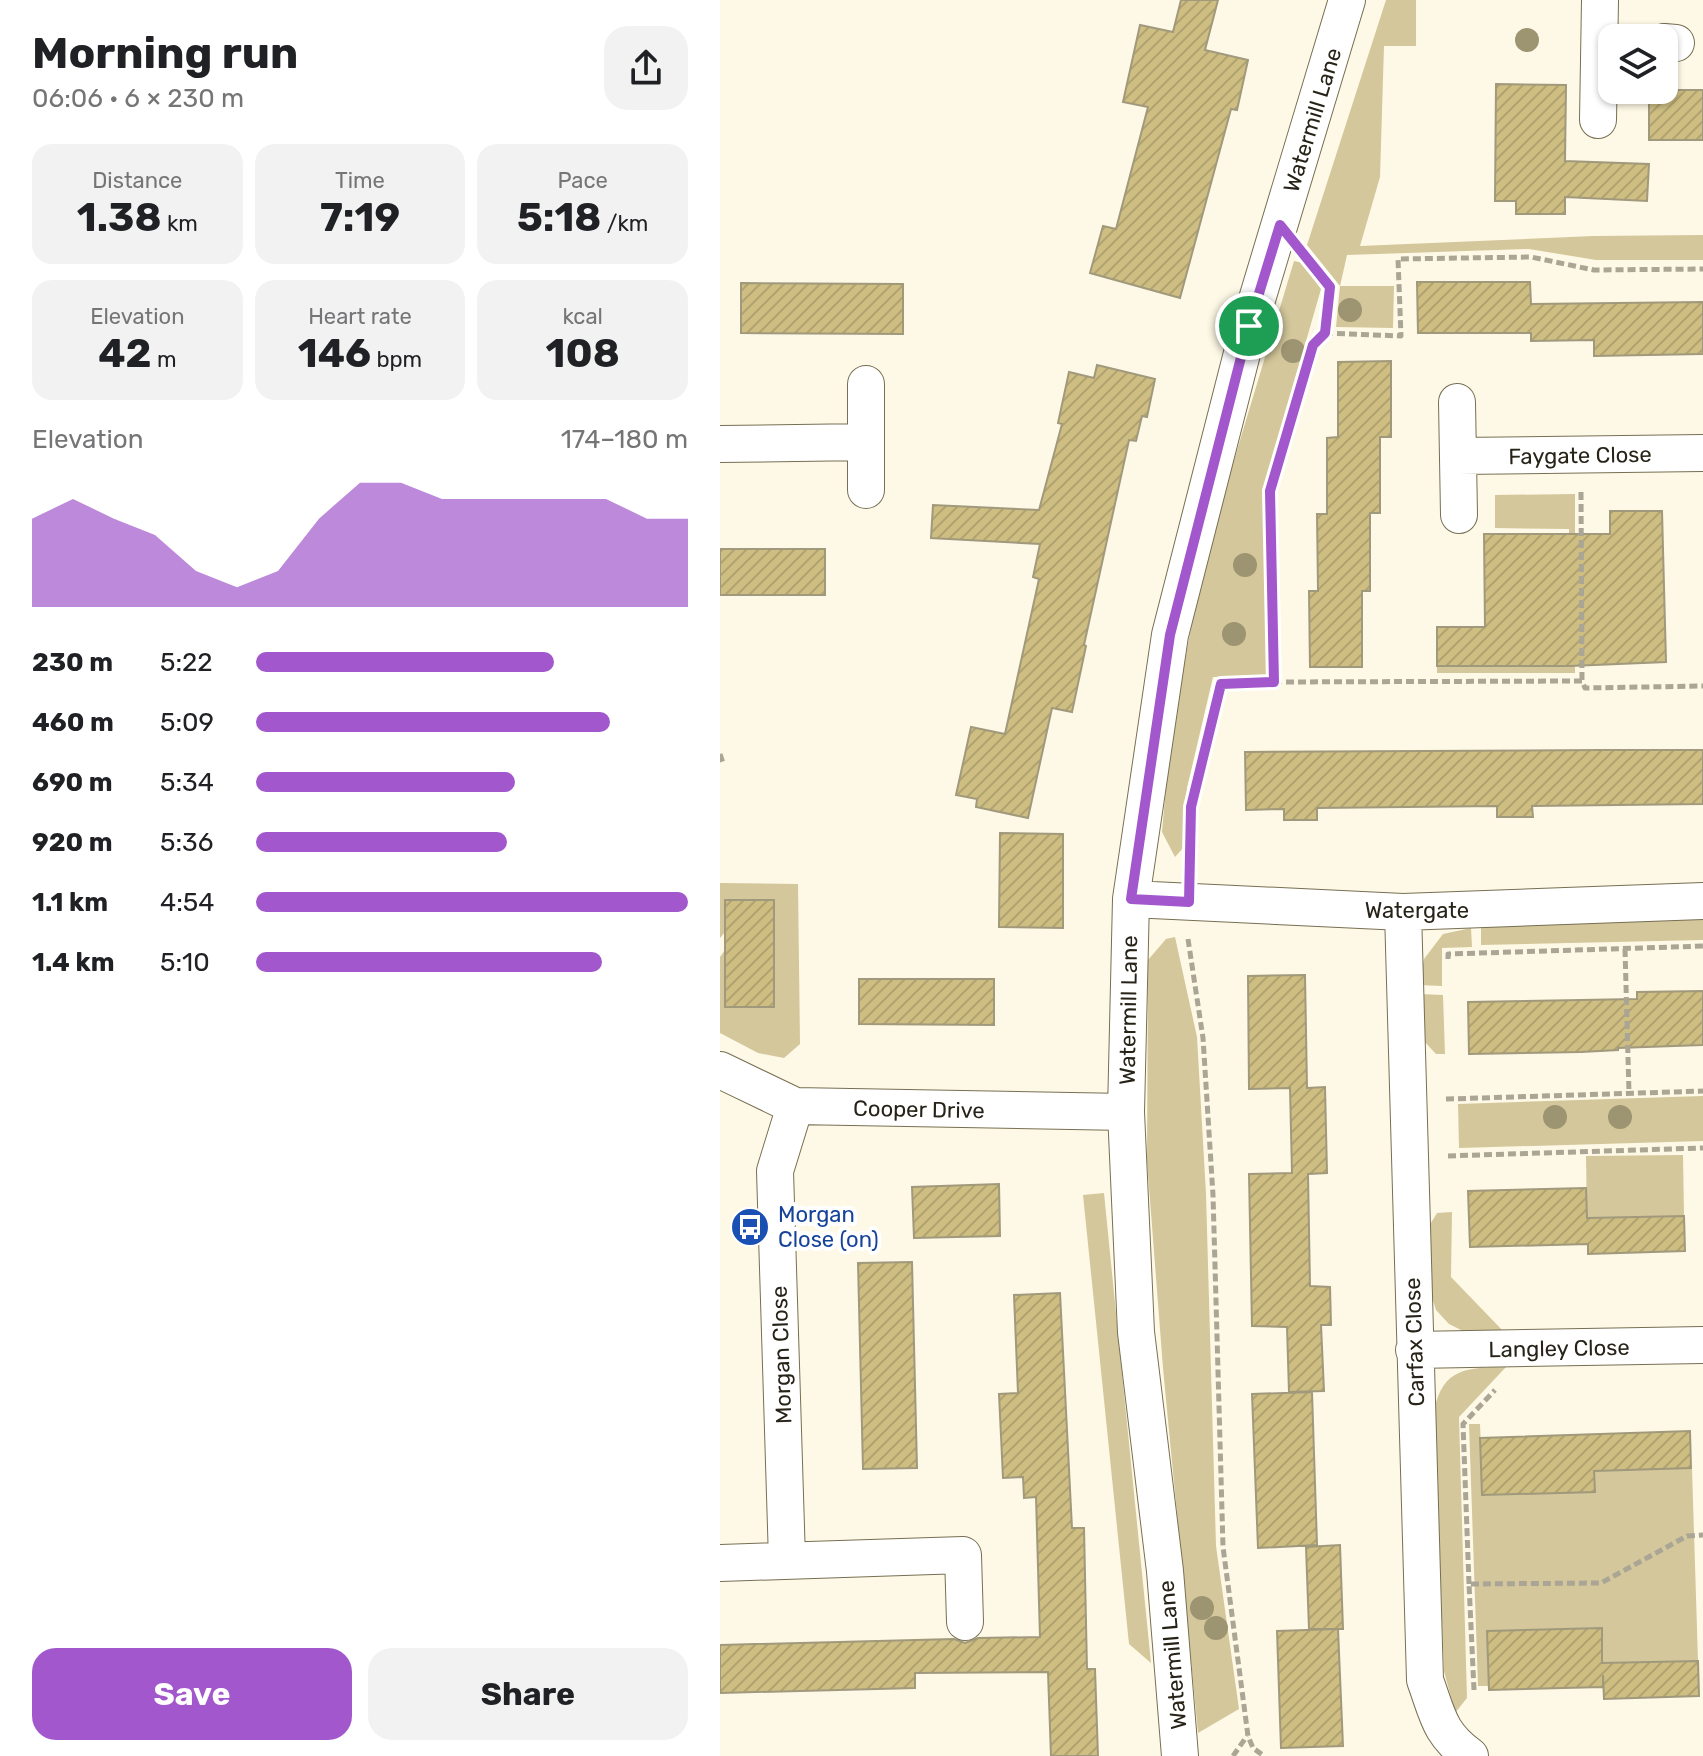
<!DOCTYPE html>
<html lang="en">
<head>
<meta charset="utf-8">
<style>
	body { margin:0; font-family:Rubik,sans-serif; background:#f2f2f2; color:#202124; height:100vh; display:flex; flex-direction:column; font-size:30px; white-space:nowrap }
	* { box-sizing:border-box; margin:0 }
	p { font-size:26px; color:#757577 }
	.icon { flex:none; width:44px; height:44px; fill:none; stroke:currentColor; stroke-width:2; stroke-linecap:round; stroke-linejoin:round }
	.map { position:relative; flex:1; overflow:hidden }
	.drawer { display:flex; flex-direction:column; background:#fff; width:720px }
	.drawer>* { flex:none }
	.fabs { position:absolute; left:878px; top:24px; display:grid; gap:16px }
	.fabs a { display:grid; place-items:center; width:80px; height:80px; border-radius:16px; background:#fff; box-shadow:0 2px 6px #0004; font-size:40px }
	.pin { position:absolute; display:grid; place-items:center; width:68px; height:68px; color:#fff; margin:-34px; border:4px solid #fff; border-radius:50%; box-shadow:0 2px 8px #0007 }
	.round { display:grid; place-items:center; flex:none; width:84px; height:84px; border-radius:24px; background:#f2f2f2 }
	.overview { display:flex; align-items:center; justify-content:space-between; height:136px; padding:0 32px }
	h1 { font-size:44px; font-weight:700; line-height:60px }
	.figures { display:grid; grid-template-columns:repeat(3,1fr); gap:12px; height:136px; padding:8px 32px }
	.figures div { display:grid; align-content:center; border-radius:20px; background:#f2f2f2; text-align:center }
	.figures b { font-size:40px; font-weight:700 }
	.figures small { font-size:22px; font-weight:400 }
	.figures p { font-size:22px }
	.chart { height:224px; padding:16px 32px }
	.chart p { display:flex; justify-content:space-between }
	.chart svg { width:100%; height:144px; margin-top:8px; fill:#a258cc; opacity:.7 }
	.primary-button { display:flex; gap:16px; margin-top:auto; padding:16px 32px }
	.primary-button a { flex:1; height:92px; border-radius:24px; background:#a258cc; color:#fff; font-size:32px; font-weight:700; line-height:92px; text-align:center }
	.primary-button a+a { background:#f2f2f2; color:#202124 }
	ul { padding:0 32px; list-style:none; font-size:26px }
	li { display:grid; grid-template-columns:128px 96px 1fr; align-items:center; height:60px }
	li i { height:20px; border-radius:10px; background:#a258cc }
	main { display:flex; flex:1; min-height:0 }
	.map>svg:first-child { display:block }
	.green { fill:#d3c79b }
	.building { fill:url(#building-hatch); stroke:#a1997c; stroke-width:2 }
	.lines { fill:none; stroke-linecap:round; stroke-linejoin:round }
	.minor-casing { stroke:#776f53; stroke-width:38 }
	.path { stroke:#aaa595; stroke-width:5; stroke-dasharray:8 4; stroke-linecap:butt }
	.minor { stroke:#fff; stroke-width:36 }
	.tree { fill:#9d9471 }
	.route-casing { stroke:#fff; stroke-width:16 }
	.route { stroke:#a258cc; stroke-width:10 }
	.labels { text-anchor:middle; stroke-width:8; stroke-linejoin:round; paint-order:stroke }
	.street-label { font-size:22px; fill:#272318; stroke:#fff }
	.transit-label { font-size:22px; fill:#164399; stroke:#fff; text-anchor:start }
</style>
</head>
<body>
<main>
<section class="drawer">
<div class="overview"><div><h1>Morning run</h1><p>06:06 · 6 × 230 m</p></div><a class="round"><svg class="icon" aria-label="share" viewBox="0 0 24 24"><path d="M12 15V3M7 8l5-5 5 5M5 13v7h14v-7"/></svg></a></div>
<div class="figures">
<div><p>Distance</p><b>1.38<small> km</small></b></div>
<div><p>Time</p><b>7:19</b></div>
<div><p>Pace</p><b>5:18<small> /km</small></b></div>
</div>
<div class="figures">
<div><p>Elevation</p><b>42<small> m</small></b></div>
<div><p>Heart rate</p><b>146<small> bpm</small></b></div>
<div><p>kcal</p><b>108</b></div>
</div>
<div class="chart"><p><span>Elevation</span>174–180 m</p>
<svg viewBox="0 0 160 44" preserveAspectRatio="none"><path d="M0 44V17L10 11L20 17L30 22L40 33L50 38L60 33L70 17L80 6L90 6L100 11L110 11L120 11L130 11L140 11L150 17L160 17V44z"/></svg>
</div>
<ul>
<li><b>230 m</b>5:22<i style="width:69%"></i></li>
<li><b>460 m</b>5:09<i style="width:82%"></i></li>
<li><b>690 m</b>5:34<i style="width:60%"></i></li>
<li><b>920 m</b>5:36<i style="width:58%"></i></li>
<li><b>1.1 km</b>4:54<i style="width:100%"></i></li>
<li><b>1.4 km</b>5:10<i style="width:80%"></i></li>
</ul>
<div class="primary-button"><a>Save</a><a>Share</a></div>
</section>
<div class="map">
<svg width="983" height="1756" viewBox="0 0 983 1756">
	<defs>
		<pattern id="building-hatch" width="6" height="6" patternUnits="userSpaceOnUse" patternTransform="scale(2)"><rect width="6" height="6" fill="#cebe82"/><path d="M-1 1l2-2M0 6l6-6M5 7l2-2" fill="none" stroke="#b1a370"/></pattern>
	</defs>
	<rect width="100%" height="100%" fill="#fef9e6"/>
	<path class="green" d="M 666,0 L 696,0 L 696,46 L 664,46 L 660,177 L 640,246 L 873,236 L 983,235 L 983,260 L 876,260 L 809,249 L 627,255 L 620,286 L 674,286 L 673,328 L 616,327 L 620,286 L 587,245 Z
		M 574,261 L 583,263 L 601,289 L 543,491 L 548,676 L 493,677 L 467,788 L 463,848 L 455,857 L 442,832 L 450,740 L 471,628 L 508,480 Z
		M 855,494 L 855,673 L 717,673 L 717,666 L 850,666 L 849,529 L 775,528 L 775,495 Z
		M 0,883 L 78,884 L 80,1044 L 64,1058 L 38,1053 L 0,1033 L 0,957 L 5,950 L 5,1007 L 54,1007 L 54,900 L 5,900 L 5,932 L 0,938 Z
		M 983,919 L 983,940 L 761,945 L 761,924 Z
		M 751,928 L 752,947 L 722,948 L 722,986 L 699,985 L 704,959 L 723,934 Z
		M 455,937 L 477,1037 L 486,1194 L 496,1546 L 519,1709 L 478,1733 L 443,1368 L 427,1161 L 428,960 L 446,939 Z
		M 700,994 L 723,995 L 725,1054 L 716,1054 L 702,1039 Z
		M 983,1096 L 983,1141 L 739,1148 L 738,1104 Z
		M 963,1155 L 964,1216 L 867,1218 L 866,1156 Z
		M 384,1193 L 431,1663 L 409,1644 L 363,1195 Z
		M 732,1212 L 731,1277 L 785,1333 L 745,1332 L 729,1324 L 716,1310 L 708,1285 L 706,1231 L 717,1213 Z
		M 786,1367 L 739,1417 L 747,1698 L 735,1713 L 724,1671 L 714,1411 C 723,1367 747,1368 786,1367 Z
		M 749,1424 L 760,1424 L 763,1495 L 874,1492 L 874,1471 L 972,1468 L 978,1661 L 882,1663 L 882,1629 L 767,1632 L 769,1686 L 758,1686 Z"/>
	<path class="building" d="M 461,0 L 498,0 L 485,50 L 528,60 L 517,110 L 511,109 L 460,298 L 370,273 L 383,226 L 396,229 L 428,107 L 403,102 L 420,25 L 453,32 Z
		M 776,84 L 846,85 L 845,161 L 929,164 L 927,201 L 845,197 L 845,214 L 796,214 L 796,201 L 775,201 Z
		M 929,90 L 983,90 L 983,140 L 929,140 Z
		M 697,282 L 810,282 L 811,304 L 983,302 L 983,354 L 874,356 L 874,340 L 811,341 L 811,333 L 698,333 Z
		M 21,283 L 183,284 L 183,334 L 21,333 Z
		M 671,361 L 671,437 L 660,437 L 660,513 L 650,513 L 650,591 L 642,591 L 642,667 L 590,667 L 589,591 L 598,591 L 597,514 L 607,514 L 607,438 L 618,437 L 618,362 Z
		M 377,365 L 435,379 L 427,417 L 422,416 L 416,441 L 409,440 L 364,645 L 366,646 L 352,712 L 332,708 L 308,818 L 256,807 L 257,799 L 236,795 L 251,727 L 285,734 L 319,579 L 313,577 L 320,544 L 211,538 L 213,505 L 319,510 L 342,424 L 338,423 L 349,372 L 374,378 Z
		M 890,511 L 942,511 L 946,662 L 850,666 L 717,666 L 717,627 L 765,627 L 764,534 L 890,534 Z
		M 0,549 L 105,549 L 105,595 L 0,595 Z
		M 883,750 L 983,750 L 983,804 L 812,806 L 813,817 L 777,817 L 777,806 L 597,808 L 597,820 L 564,820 L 564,809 L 526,810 L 525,752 Z
		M 280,833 L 343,834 L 343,928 L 279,927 Z
		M 5,900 L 54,900 L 54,1007 L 5,1007 Z
		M 585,975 L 587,1088 L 605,1087 L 607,1173 L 588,1174 L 590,1286 L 610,1287 L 611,1325 L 601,1325 L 604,1391 L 569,1392 L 567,1327 L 532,1326 L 529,1174 L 572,1173 L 570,1088 L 529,1089 L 528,976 Z
		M 139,979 L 274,979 L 274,1025 L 139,1024 Z
		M 983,991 L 983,1045 L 898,1048 L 898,1050 L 861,1052 L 749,1054 L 748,1002 L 917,999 L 917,992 Z
		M 279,1184 L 280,1236 L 194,1238 L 192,1187 Z
		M 866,1188 L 867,1218 L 964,1216 L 965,1251 L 868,1254 L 868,1244 L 750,1247 L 748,1191 Z
		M 192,1262 L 197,1468 L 143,1469 L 138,1263 Z
		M 340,1293 L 352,1528 L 364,1528 L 367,1669 L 375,1669 L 378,1756 L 331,1756 L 328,1672 L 195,1673 L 195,1688 L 0,1693 L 0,1645 L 234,1639 L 245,1643 L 258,1638 L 320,1637 L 316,1497 L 304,1498 L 303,1477 L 283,1478 L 279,1394 L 298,1393 L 294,1295 Z
		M 592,1392 L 597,1545 L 538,1548 L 532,1394 Z
		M 970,1431 L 971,1468 L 874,1471 L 875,1492 L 762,1495 L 760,1438 Z
		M 620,1545 L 623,1629 L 589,1629 L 586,1547 Z
		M 882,1628 L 882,1663 L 978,1661 L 979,1696 L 884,1699 L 883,1675 L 883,1687 L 769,1690 L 767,1631 Z
		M 618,1629 L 623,1746 L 561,1748 L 557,1631 Z"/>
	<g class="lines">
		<g class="minor-casing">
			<path id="minor" d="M 944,42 L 956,43
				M 878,120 L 880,0
				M 146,384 L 146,490
				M 737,402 L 739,515
				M 0,444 L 146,442
				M 738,456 L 983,453
				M 411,899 L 683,912 L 983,901
				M 683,912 L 705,1680 C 718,1716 719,1733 750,1756
				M 0,1070 L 75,1106 L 406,1112
				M 694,1350 L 983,1345
				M 67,1560 L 55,1171 L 75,1106
				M 0,1563 L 243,1555 L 245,1622
				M 460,1756 L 445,1571 L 416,1332 L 406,1112 L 411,899 L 450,635 L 529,326 L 627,0"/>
		</g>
		<path class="path" d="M 605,333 L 681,336 L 678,259 L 811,257 L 874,270 L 983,269
			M 861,492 L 862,681
			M 554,682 L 862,681 L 865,688 L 983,686
			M 0,754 L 3,763
			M 470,862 L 471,807 L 501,684 L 554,682 L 550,491 L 593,345 L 605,333 L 610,287 L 589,261
			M 468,939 L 483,1038 L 493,1195 L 503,1547 L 528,1736 L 533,1748 L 544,1756
			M 905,949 L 909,1093
			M 728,959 L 728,954 L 983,946
			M 726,1099 L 983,1091
			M 728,1156 L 983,1148
			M 749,1584 L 743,1424 L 775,1390
			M 754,1690 L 749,1584 L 881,1583 L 967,1536 L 983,1535
			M 513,1756 L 527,1736"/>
		<use href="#minor" class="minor"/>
	</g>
	<g class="tree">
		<circle cx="807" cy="40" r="12"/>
		<circle cx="630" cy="310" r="12"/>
		<circle cx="573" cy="351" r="12"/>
		<circle cx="525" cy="565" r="12"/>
		<circle cx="514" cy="634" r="12"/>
		<circle cx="835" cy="1117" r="12"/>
		<circle cx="900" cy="1117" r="12"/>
		<circle cx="482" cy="1608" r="12"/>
		<circle cx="496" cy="1628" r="12"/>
	</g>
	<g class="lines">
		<g class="route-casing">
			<path id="route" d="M 560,225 L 610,287 L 605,333 L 593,345 L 550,491 L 554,682 L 501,684 L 471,807 L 469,902 L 411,899 L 450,635 L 529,326 Z"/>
		</g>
		<use href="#route" class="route"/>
	</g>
	<defs>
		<g id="bus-disc" transform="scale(2)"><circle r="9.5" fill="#1a4fb4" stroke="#fff"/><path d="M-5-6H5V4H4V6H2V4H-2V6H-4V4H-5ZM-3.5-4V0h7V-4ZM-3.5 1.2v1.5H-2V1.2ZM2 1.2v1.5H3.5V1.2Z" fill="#fff"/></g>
	</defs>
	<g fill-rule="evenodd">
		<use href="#bus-disc" x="30" y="1227"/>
	</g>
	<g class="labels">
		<g class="street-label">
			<text transform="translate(592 120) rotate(-73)" y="8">Watermill Lane</text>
			<text transform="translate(860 455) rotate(-1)" y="8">Faygate Close</text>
			<text x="697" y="918">Watergate</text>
			<text transform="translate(408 1010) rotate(-89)" y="8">Watermill Lane</text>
			<text transform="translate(199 1109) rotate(1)" y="8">Cooper Drive</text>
			<text transform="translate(694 1342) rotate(-92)" y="8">Carfax Close</text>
			<text transform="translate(839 1348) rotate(-1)" y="8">Langley Close</text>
			<text transform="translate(61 1355) rotate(-92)" y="8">Morgan Close</text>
			<text transform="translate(452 1655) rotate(-95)" y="8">Watermill Lane</text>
		</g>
		<g class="transit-label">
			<text x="58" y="1222">Morgan<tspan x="58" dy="25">Close (on)</tspan></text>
		</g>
	</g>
</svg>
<div class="fabs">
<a><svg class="icon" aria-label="layers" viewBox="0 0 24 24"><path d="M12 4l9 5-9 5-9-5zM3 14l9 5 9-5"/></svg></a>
</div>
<div class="pin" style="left:529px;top:326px;background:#1e9e55"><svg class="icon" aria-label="arrive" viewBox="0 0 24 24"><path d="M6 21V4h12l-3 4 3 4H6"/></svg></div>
</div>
</main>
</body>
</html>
